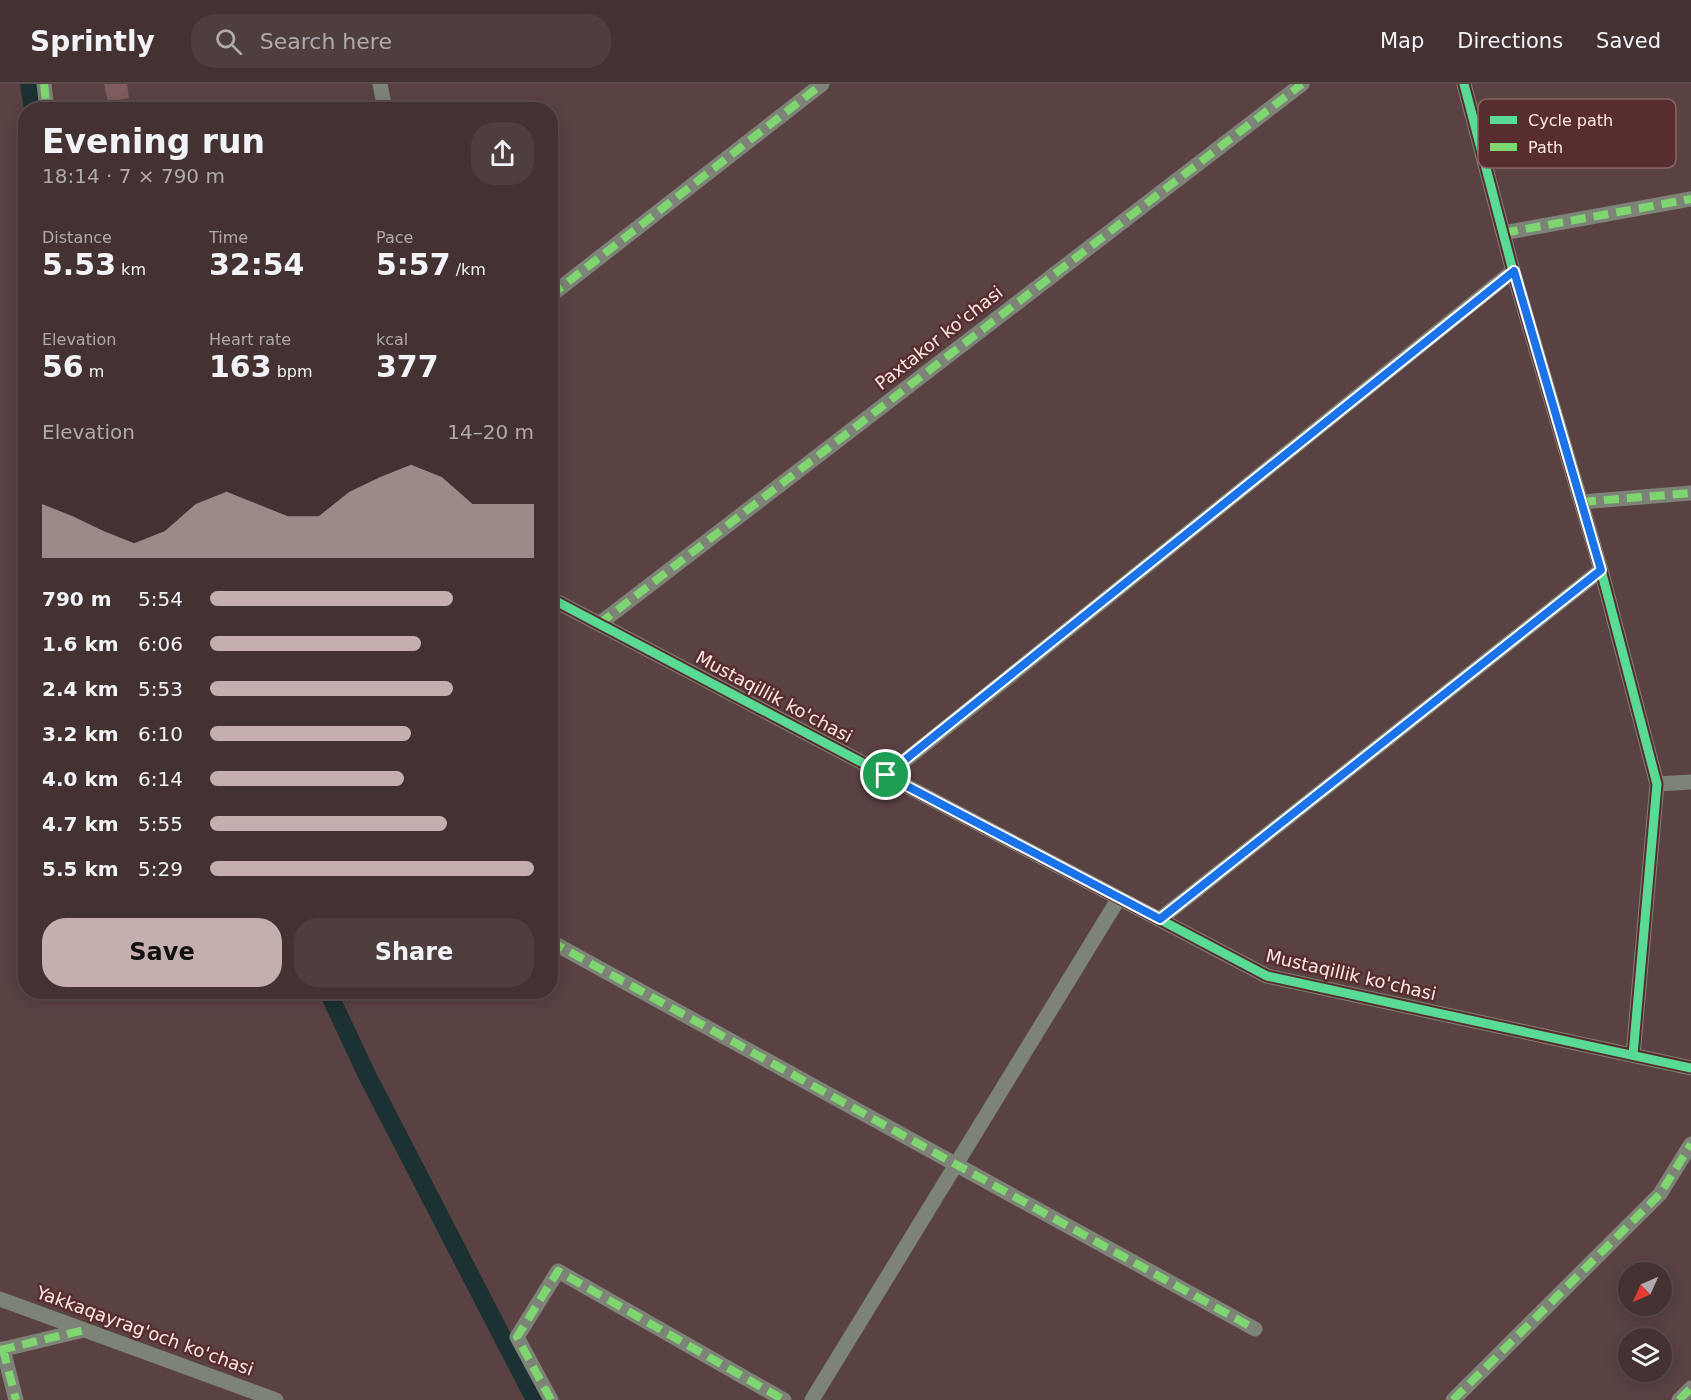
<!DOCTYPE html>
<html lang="en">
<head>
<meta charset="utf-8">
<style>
	body { margin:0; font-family:"DejaVu Sans",sans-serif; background:#4e3e3e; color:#f1f3f6; height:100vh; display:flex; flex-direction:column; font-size:22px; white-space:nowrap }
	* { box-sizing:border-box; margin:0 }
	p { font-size:20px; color:#afaaac }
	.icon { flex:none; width:33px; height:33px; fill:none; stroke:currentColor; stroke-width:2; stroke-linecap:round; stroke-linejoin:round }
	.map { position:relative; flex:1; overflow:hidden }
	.panel { position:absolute; left:18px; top:18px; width:540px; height:897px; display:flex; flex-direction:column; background:#443232; border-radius:24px; box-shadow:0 3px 15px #0003,0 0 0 2px #5c4d4d }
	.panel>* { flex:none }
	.needle { width:39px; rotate:225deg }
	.buttons { position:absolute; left:1618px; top:1178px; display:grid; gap:12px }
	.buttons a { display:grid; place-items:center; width:54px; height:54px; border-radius:50%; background:#443232; box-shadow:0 3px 15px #0003,0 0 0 2px #5c4d4d; font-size:30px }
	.pin { position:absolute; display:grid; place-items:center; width:51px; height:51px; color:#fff; margin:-26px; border:3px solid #fff; border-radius:50%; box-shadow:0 2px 6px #0007 }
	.round { display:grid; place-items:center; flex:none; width:63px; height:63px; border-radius:24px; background:#4e3e3e }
	.head { display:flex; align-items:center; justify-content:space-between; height:102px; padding:0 24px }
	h1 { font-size:33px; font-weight:800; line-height:45px }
	.figures { display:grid; grid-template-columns:repeat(3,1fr); gap:9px; height:102px; padding:6px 24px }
	.figures div { display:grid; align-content:center }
	.figures b { font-size:30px; font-weight:800 }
	.figures small { font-size:16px; font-weight:400 }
	.figures p { font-size:16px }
	.chart { height:168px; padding:12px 24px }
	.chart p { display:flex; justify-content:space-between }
	.chart svg { width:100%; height:108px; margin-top:6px; fill:#c5aeae; opacity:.7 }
	.button { display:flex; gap:12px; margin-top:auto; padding:12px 24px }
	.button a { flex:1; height:69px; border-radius:24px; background:#c5aeae; color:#111; font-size:24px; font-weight:800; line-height:69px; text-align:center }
	.button a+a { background:#4e3e3e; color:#f1f3f6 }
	ul { padding:0 24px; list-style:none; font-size:20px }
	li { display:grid; grid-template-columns:96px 72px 1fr; align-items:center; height:45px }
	li i { height:15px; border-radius:8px; background:#c5aeae }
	header { display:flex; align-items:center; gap:36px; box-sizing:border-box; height:84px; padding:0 30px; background:#443232; border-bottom:2px solid #5c4d4d }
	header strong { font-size:28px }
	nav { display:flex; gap:33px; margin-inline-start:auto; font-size:21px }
	.search { width:420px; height:54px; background:#4e3e3e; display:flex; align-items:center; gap:15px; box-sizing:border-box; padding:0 21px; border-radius:24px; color:#afaaac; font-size:22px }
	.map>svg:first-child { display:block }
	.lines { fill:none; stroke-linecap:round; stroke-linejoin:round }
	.canal { stroke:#1b3132; stroke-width:18 }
	.building { fill:#7f5c5e }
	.street { stroke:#7e8377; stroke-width:15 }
	.quiet { stroke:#7fd670; stroke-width:8; stroke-dasharray:15 8; stroke-linecap:butt }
	.cycleway-casing { stroke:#582d2f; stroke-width:13 }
	.cycleway { stroke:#5adb95; stroke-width:9 }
	.route-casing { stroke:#fff; stroke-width:12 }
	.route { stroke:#1a73e8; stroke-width:8 }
	.labels { text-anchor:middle; stroke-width:5; stroke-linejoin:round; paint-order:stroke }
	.street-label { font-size:18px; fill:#ffe8e8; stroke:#582d2f }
	.key { fill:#582d2f; stroke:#8a6566; stroke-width:1.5 }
	.key-label { font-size:16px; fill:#ffe8e8 }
</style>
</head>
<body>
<header>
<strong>Sprintly</strong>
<div class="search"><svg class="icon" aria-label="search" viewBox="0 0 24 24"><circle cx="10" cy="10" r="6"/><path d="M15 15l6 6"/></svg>Search here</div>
<nav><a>Map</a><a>Directions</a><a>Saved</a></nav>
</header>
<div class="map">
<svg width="1691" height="1316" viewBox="0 0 1691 1316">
	<rect width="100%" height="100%" fill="#5a4243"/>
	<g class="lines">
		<path class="canal" d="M 29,0 L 33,26
			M 328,908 L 367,991 L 535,1316"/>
	</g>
	<path class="building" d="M 104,0 L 127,0 L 129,14 L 108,18 Z"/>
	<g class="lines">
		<path class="street" d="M 44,0 L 47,26
			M 380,0 L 385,26
			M 1464,0 L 1513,187 L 1601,486 L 1657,700 L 1633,971
			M 1503,149 L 1691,115
			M 550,212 L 822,0
			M 1581,418 L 1691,409
			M 550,514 L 1267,892 L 1691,984
			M 599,540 L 1302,0
			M 887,691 L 1513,187
			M 1657,700 L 1691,698
			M 1160,835 L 1601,486
			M 550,857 L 1255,1245
			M 0,1215 L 276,1316
			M 3,1265 L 16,1316
			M 0,1266 L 84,1246
			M 551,1316 L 517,1253 L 558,1187 L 784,1316
			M 812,1316 L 1119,814
			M 1453,1316 L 1660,1110 L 1691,1060
			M 1679,1316 L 1691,1304"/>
		<path class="quiet" d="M 44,0 L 47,26
			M 1503,149 L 1691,115
			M 550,212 L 822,0
			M 1581,418 L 1691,409
			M 599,540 L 1302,0
			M 887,691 L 1513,187
			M 1160,835 L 1601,486
			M 550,857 L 1255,1245
			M 3,1265 L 16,1316
			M 0,1266 L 84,1246
			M 551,1316 L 517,1253 L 558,1187 L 784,1316
			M 1453,1316 L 1660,1110 L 1691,1060
			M 1679,1316 L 1691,1304"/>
		<g class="cycleway-casing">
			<path id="cycleway" d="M 1464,0 L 1513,187 L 1601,486 L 1657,700 L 1633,971
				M 550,514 L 1267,892 L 1691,984"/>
		</g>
		<use href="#cycleway" class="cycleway"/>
	</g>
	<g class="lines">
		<g class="route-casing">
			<path id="route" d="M 1514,187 L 1601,486 L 1160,835 L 886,691 Z"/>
		</g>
		<use href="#route" class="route"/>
	</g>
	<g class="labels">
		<g class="street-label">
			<text transform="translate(939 254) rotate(-38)" y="6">Paxtakor ko'chasi</text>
			<text transform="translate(774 613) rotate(28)" y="6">Mustaqillik ko'chasi</text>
			<text transform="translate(1351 891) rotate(13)" y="6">Mustaqillik ko'chasi</text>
			<text transform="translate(145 1247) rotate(20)" y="6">Yakkaqayrag'och ko'chasi</text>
		</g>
	</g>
	<rect x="1478" y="15" width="198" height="69" rx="9" class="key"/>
	<rect x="1490" y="32" width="27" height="8" fill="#5adb95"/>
	<rect x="1490" y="59" width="27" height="8" fill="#7fd670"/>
	<g class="key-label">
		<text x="1528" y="42">Cycle path</text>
		<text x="1528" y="69">Path</text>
	</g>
</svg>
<div class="buttons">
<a><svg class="needle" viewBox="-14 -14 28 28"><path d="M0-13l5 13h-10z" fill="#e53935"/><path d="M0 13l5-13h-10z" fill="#afaaac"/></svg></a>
<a><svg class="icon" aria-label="layers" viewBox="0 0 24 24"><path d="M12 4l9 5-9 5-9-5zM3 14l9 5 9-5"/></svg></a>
</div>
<div class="pin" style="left:886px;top:691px;background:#1e9e55"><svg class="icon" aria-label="arrive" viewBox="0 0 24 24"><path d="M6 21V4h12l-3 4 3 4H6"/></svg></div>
<section class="panel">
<div class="head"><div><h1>Evening run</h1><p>18:14 · 7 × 790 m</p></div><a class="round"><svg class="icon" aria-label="share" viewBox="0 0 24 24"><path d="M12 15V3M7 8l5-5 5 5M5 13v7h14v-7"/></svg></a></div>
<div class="figures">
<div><p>Distance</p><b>5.53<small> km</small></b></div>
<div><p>Time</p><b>32:54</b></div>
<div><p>Pace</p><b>5:57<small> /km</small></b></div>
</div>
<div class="figures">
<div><p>Elevation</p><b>56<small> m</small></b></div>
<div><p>Heart rate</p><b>163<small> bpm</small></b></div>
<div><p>kcal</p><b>377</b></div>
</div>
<div class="chart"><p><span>Elevation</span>14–20 m</p>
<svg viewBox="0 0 160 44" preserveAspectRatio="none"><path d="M0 44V22L10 27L20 33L30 38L40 33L50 22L60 17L70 22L80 27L90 27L100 17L110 11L120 6L130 11L140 22L150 22L160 22V44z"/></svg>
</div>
<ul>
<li><b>790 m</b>5:54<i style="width:75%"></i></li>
<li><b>1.6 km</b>6:06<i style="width:65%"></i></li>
<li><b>2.4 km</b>5:53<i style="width:75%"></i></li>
<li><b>3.2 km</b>6:10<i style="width:62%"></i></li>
<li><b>4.0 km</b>6:14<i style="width:60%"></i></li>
<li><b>4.7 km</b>5:55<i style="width:73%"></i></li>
<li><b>5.5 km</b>5:29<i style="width:100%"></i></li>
</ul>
<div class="button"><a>Save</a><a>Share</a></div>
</section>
</div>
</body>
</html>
